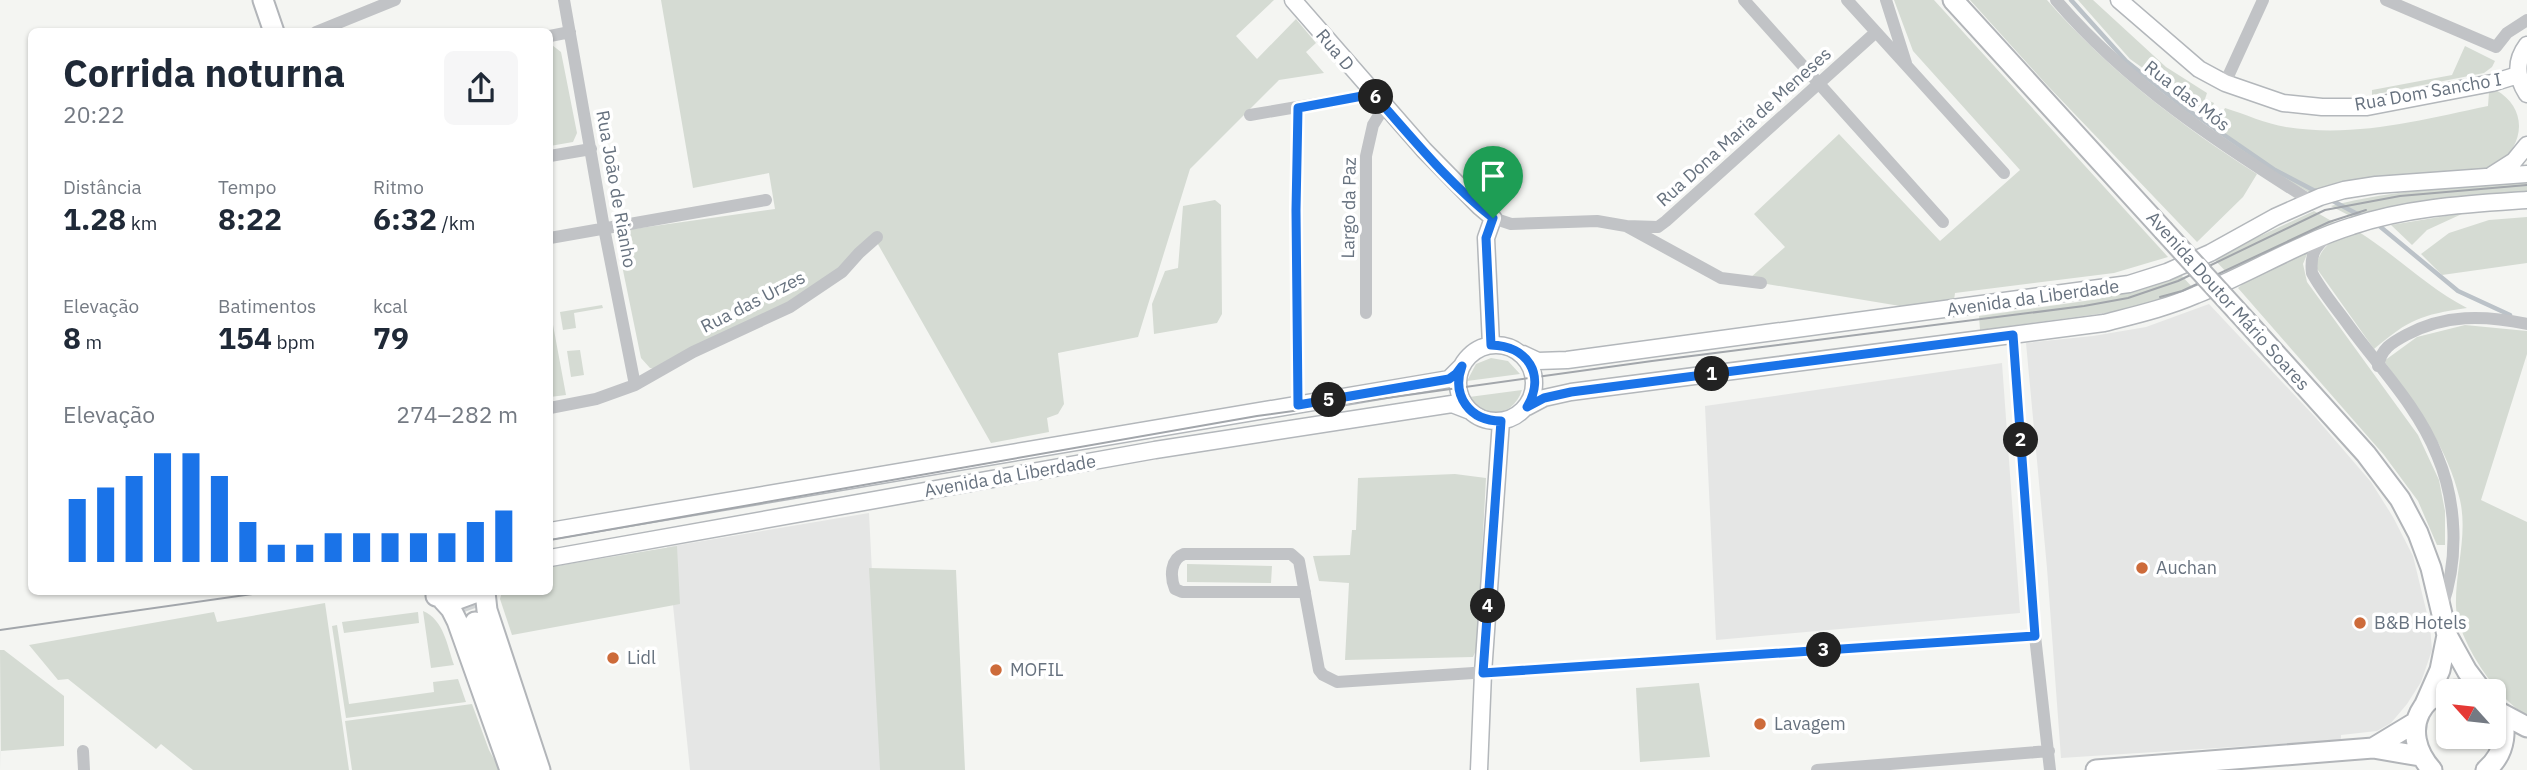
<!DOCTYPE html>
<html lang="pt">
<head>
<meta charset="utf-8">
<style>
	body { margin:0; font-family:"IBM Plex Sans",sans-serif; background:#f6f6f7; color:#1f2937; height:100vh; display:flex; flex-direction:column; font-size:26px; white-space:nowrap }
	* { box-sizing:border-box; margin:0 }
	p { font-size:23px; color:#747a83 }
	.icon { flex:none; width:38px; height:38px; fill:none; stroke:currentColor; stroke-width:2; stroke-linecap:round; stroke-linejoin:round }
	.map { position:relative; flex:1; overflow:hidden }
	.side { position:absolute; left:28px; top:28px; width:525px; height:567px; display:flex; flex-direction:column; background:#fff; border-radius:10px; box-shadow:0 2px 5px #0004 }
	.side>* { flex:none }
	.needle { width:46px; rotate:297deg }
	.tools { position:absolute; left:2436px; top:679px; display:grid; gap:14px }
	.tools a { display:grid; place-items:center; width:70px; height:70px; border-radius:10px; background:#fff; box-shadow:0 2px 5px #0004; font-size:35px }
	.pin { position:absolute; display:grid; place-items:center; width:60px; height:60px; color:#fff; margin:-72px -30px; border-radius:50% 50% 50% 0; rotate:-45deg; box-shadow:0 0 7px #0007 }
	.pin .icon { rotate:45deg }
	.km { position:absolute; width:35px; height:35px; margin:-18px; border-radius:50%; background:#222; color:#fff; font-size:19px; line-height:35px; text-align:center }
	.round { display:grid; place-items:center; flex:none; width:74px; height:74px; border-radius:10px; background:#f6f6f7 }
	.headline { display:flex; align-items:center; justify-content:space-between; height:119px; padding:0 35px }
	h1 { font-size:38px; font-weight:700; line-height:52px }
	.stats { display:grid; grid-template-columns:repeat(3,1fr); gap:10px; height:119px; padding:7px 35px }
	.stats div { display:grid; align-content:center }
	.stats b { font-size:30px; font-weight:700 }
	.stats small { font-size:19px; font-weight:400 }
	.stats p { font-size:19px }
	.chart { height:196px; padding:14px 35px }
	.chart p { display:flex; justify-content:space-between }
	.chart svg { width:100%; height:126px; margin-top:7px; stroke:#1a73e8; stroke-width:6 }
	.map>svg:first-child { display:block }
	.built { fill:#e5e6e5 }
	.green { fill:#d5dbd3 }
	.water { fill:#bbc2c8 }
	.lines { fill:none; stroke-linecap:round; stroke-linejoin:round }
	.stream { stroke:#bbc2c8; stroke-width:4.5 }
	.primary-tunnel { stroke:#d1d4d5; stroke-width:19; stroke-dasharray:19 10; stroke-linecap:butt }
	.secondary-casing { stroke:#b3b7bb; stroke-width:19 }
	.primary-casing { stroke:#b2b5b9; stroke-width:23 }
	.street { stroke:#c1c3c6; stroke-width:12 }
	.secondary { stroke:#fff; stroke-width:16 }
	.primary { stroke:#fff; stroke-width:19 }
	.tram { stroke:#a2a6ab; stroke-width:2 }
	.primary-bridge-casing { stroke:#b2b5b9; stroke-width:23; stroke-linecap:butt }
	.primary-bridge { stroke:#fff; stroke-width:19 }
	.route-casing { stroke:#fff; stroke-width:14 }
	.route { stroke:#1a73e8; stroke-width:9 }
	.poi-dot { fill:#cd6b3a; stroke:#fff; stroke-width:2.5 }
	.labels { text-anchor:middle; stroke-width:7; stroke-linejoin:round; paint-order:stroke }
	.street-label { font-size:18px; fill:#67727f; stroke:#fff }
	.poi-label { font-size:18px; fill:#67727f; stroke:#fff; text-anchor:start }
</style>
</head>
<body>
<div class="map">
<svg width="2527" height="770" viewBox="0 0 2527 770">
	<rect width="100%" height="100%" fill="#f4f5f2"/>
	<path class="built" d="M 2209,304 L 2316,418 L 2371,482 L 2393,517 L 2413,556 L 2430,626 L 2432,650 L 2421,682 L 2407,704 L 2391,723 L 2377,731 L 2341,735 L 2341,740 L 2061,758 L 2047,568 L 2026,343 L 2093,336 L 2146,327 Z
		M 2002,363 L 2020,613 L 1716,640 L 1705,406 Z
		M 869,513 L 882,770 L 690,770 L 667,547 Z"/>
	<path class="green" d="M 661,0 L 1274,0 L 1236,36 L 1257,59 L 1296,19 L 1316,43 L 1306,52 L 1324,73 L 1279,80 L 1190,169 L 1138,337 L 1058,353 L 1064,404 L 1058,414 L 1047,418 L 1049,432 L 991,443 L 875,239 L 802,299 L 657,369 L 650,368 L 641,358 L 618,246 L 620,237 L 626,230 L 775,209 L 769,173 L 693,188 Z
		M 1894,0 L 1934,0 L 2168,257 L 2114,273 L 1955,293 L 1954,300 L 1900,306 L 1761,283 L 1750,278 L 1785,247 L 1754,214 L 1839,134 L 1940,241 L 2020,170 L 1913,51 Z
		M 1970,0 L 2047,0 C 2108,70 2180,125 2257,174 L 2243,197 L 2197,242 L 2046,84 Z
		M 2078,0 L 2093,0 L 2166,67 L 2207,93 L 2205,99 L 2214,103 L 2209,115 L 2130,59 Z
		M 552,45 L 561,52 L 577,133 L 573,142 L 550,146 L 550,46 Z
		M 2465,46 L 2495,61 L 2492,67 L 2484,73 L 2372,95 L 2372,90 L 2452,75 Z
		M 2496,90 C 2527,108 2527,144 2494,168 L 2312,194 L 2267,169 L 2213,131 L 2225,108 C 2245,114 2266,124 2286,127 C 2355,138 2421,120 2488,106 L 2489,92 Z
		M 2527,181 L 2527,195 L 2410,205 L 2352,217 L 2331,206 C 2395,189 2461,187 2527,181 Z
		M 1215,200 L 1221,205 L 1222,314 L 1217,323 L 1154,334 L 1152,304 L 1165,271 L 1178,268 L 1183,206 Z
		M 2314,211 L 2335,223 L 2281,247 L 2229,275 L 2213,258 Z
		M 2464,213 L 2427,230 L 2412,245 L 2391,225 Z
		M 2527,217 L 2527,263 L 2442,275 L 2421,254 L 2449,233 L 2489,220 Z
		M 2359,232 C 2397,256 2428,288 2467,308 C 2420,315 2410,319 2374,349 L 2315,266 C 2326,240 2333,239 2359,232 Z
		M 2310,247 L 2303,264 L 2307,282 L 2418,435 L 2439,480 L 2445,511 L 2445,545 L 2437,545 L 2418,501 L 2384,455 L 2238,288 L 2254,274 Z
		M 2180,274 L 2194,289 L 2155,302 L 2120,311 L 1980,330 L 1979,316 L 2099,299 Z
		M 602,305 L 603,308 L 574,313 L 576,328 L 563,330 L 560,312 Z
		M 551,314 L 566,395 L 550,397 L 550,315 Z
		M 2465,325 L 2527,331 L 2527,354 L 2481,500 L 2527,522 L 2527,715 C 2498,701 2457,639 2456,606 C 2455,571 2468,535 2460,500 C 2448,447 2415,404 2384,361 L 2417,337 Z
		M 580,350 L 584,375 L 571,377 L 567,351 Z
		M 1491,358 L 1508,361 L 1520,374 L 1467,381 L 1476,364 Z
		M 1522,390 C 1514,416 1483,423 1469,397 Z
		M 1455,474 L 1486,478 L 1477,648 L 1473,657 L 1345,660 L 1349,583 L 1319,581 L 1313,556 L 1350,555 L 1352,530 L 1356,530 L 1358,478 Z
		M 677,546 L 680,604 L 512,635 L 500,599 L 502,592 L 550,592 L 550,567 Z
		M 1187,564 L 1272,566 L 1271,583 L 1187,582 Z
		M 869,568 L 956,570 L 965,770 L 880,770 Z
		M 325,603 L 349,770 L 193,770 L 161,744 L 156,749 L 68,679 L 58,680 L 29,645 L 214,612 L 217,622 Z
		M 423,611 C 444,620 447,645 454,665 L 431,668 Z
		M 418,612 L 419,623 L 344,633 L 342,622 Z
		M 337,625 L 349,704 L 434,692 L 433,682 L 458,679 L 466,702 L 346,718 L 332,626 Z
		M 0,650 L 4,650 L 64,696 L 64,746 L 1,751 L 1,770 Z
		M 1699,683 L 1710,757 L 1640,762 L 1636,688 Z
		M 472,704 L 489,750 L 500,770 L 352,770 L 345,721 Z"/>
	<path class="water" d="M 2442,718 L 2448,718 L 2448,737 L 2474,737 L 2475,746 L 2445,749 Z"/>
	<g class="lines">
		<path class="stream" d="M 2071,0 L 2126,61 L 2185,108 L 2275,170 L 2317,192
			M 2331,200 L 2363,217
			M 2377,224 L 2458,291 L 2510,315"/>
		<path class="primary-tunnel" d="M 464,592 L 475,622"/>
		<g class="secondary-casing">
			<path id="secondary" d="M 1293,0 L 1424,150 L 1480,207 L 1493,218 L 1486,238 L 1491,345
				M 2119,0 L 2199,69 L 2225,83 L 2283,103 L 2322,107 L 2367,107 L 2492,83 L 2518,75
				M 2527,45 C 2515,61 2516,77 2527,94
				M 2492,175 L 2514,161 L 2527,145
				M1458 383a38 38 0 1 1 76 0a38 38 0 1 1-76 0Z
				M 1523,354 L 1538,361 L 1567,360 L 2129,284 L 2167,272 L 2210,253 L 2275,217 L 2320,197 L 2344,190 L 2376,185 L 2527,174
				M 1527,407 L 1544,398 L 1571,392 L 2104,323 C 2135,315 2166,308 2196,295 C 2249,274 2298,243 2352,226 C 2408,207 2469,204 2527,200
				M 550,531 L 1449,379 L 1462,366
				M 550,558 L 1155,450 L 1452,404 L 1470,411
				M 1479,770 L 1483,673 L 1501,421"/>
		</g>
		<g class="primary-casing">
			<path id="primary" d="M 263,0 L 274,32
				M 1953,0 L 2163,230
				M 2247,322 L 2366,454 L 2400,499 L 2418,533 L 2431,568 L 2447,635 L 2467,671 L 2482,691
				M 485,592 L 487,610 L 540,770
				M 436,596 L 458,599 L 477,592
				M 441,598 L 451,609 L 457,621 L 510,770
				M 475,622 L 525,770
				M 2425,704 L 2440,670 L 2447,635
				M 2499,712 L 2527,727
				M 2373,748 L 2416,722
				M 2096,770 L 2373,748 L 2420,756
				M 2432,770 C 2397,731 2421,682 2473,691
				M 2486,770 C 2505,754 2511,726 2494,706"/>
		</g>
		<path class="street" d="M 564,0 L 604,228 L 635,385
			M 1744,0 L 1943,222
			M 1847,0 L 2004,173
			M 1886,0 L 1906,63
			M 2056,0 C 2128,84 2218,143 2311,201
			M 2386,0 L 2496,47 L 2507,33 L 2527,20
			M 316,32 L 395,0
			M 550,36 L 570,32
			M 2225,83 L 2263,0
			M 1250,115 L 1373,94
			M 550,156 L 591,149
			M 1493,218 L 1511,224 L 1597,221 L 1626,226 L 1721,278 L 1761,283
			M 1626,226 L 1658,227 L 1666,221 L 1876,32
			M 2327,237 C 2314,247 2310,257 2312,273 C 2322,292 2337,309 2349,326 C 2379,367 2418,407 2437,455 C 2457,502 2459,559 2442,607
			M 550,238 L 766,200
			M 1366,313 L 1366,156 L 1373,125 L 1384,107
			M 2013,335 L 2035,636 L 2050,770
			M 2378,366 C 2381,349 2391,343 2406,335 C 2445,314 2484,315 2527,324
			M 1298,405 L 1296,210 L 1298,108
			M 550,408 L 596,399 L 635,385 L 693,352 L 790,307 L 842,272 L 859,253 L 877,237
			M 1305,592 L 1182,592 L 1175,589 C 1170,577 1170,559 1184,554 L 1291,554 L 1299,561 L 1319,670 L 1323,675 L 1337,682 L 2035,636
			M 83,751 L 84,770
			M 1817,770 L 2049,751"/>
		<use href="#secondary" class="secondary"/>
		<use href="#primary" class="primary"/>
		<path class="tram" d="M 2160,297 L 2182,291 L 2329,222 L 2366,210
			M 550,540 L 1257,416 L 1652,361 L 2084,306 L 2128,298 L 2178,281 L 2325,210 L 2400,196 L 2527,185
			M 0,630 L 266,592"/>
		<g class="primary-bridge-casing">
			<path id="primary-bridge" d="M 2163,230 L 2247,322"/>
		</g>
		<use href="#primary-bridge" class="primary-bridge"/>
	</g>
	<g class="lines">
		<g class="route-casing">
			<path id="route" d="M 1373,94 C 1411,136 1448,183 1493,218 L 1486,238 L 1491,345 C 1528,346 1546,375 1527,407 L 1544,398 L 1571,392 L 2013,335 L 2035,636 L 1483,673 L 1501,421 C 1470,421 1451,396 1462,366 L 1456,374 L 1449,379 L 1298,405 L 1296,210 L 1298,108 Z"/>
		</g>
		<use href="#route" class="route"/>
	</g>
	<g class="poi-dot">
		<circle cx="2142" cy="568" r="7"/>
		<circle cx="2360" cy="623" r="7"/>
		<circle cx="613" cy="658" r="7"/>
		<circle cx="996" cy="670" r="7"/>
		<circle cx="1760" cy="724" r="7"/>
	</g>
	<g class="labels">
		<g class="street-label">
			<text transform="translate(1335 50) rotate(50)" y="6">Rua D</text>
			<text transform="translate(2428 92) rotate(-10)" y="6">Rua Dom Sancho I</text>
			<text transform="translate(2187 96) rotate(38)" y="6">Rua das Mós</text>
			<text transform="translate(1744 127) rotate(-42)" y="6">Rua Dona Maria de Meneses</text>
			<text transform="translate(616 189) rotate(80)" y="6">Rua João de Rianho</text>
			<text transform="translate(1349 208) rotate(-89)" y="6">Largo da Paz</text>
			<text transform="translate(2033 298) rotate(-8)" y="6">Avenida da Liberdade</text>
			<text transform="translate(2228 301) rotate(48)" y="6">Avenida Doutor Mário Soares</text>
			<text transform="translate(753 302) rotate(-27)" y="6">Rua das Urzes</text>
			<text transform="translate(1010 476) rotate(-10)" y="6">Avenida da Liberdade</text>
		</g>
		<g class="poi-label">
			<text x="2156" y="574">Auchan</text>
			<text x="2374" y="629">B&amp;B Hotels</text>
			<text x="627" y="664">Lidl</text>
			<text x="1010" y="676">MOFIL</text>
			<text x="1774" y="730">Lavagem</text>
		</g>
	</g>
</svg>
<div class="tools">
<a><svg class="needle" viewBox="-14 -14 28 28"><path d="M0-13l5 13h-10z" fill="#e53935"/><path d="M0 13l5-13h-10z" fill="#747a83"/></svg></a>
</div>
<div class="pin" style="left:1493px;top:218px;background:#1e9e55"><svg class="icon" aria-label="arrive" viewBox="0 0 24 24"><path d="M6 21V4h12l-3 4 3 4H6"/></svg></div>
<b class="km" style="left:1712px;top:374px">1</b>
<b class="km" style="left:2021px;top:440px">2</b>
<b class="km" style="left:1824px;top:650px">3</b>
<b class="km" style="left:1488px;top:606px">4</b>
<b class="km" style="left:1329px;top:400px">5</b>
<b class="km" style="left:1376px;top:97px">6</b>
<section class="side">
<div class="headline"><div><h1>Corrida noturna</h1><p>20:22</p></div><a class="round"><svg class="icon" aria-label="share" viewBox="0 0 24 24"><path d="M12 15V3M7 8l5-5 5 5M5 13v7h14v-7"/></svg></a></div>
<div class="stats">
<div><p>Distância</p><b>1.28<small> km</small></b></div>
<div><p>Tempo</p><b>8:22</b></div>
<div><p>Ritmo</p><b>6:32<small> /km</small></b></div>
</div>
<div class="stats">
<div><p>Elevação</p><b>8<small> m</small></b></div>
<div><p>Batimentos</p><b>154<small> bpm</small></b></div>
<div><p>kcal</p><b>79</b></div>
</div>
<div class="chart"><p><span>Elevação</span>274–282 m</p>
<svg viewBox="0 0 160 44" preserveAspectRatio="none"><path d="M5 44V22M15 44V18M25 44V14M35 44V6M45 44V6M55 44V14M65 44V30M75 44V38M85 44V38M95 44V34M105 44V34M115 44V34M125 44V34M135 44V34M145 44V30M155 44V26"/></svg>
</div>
</section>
</div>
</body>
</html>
